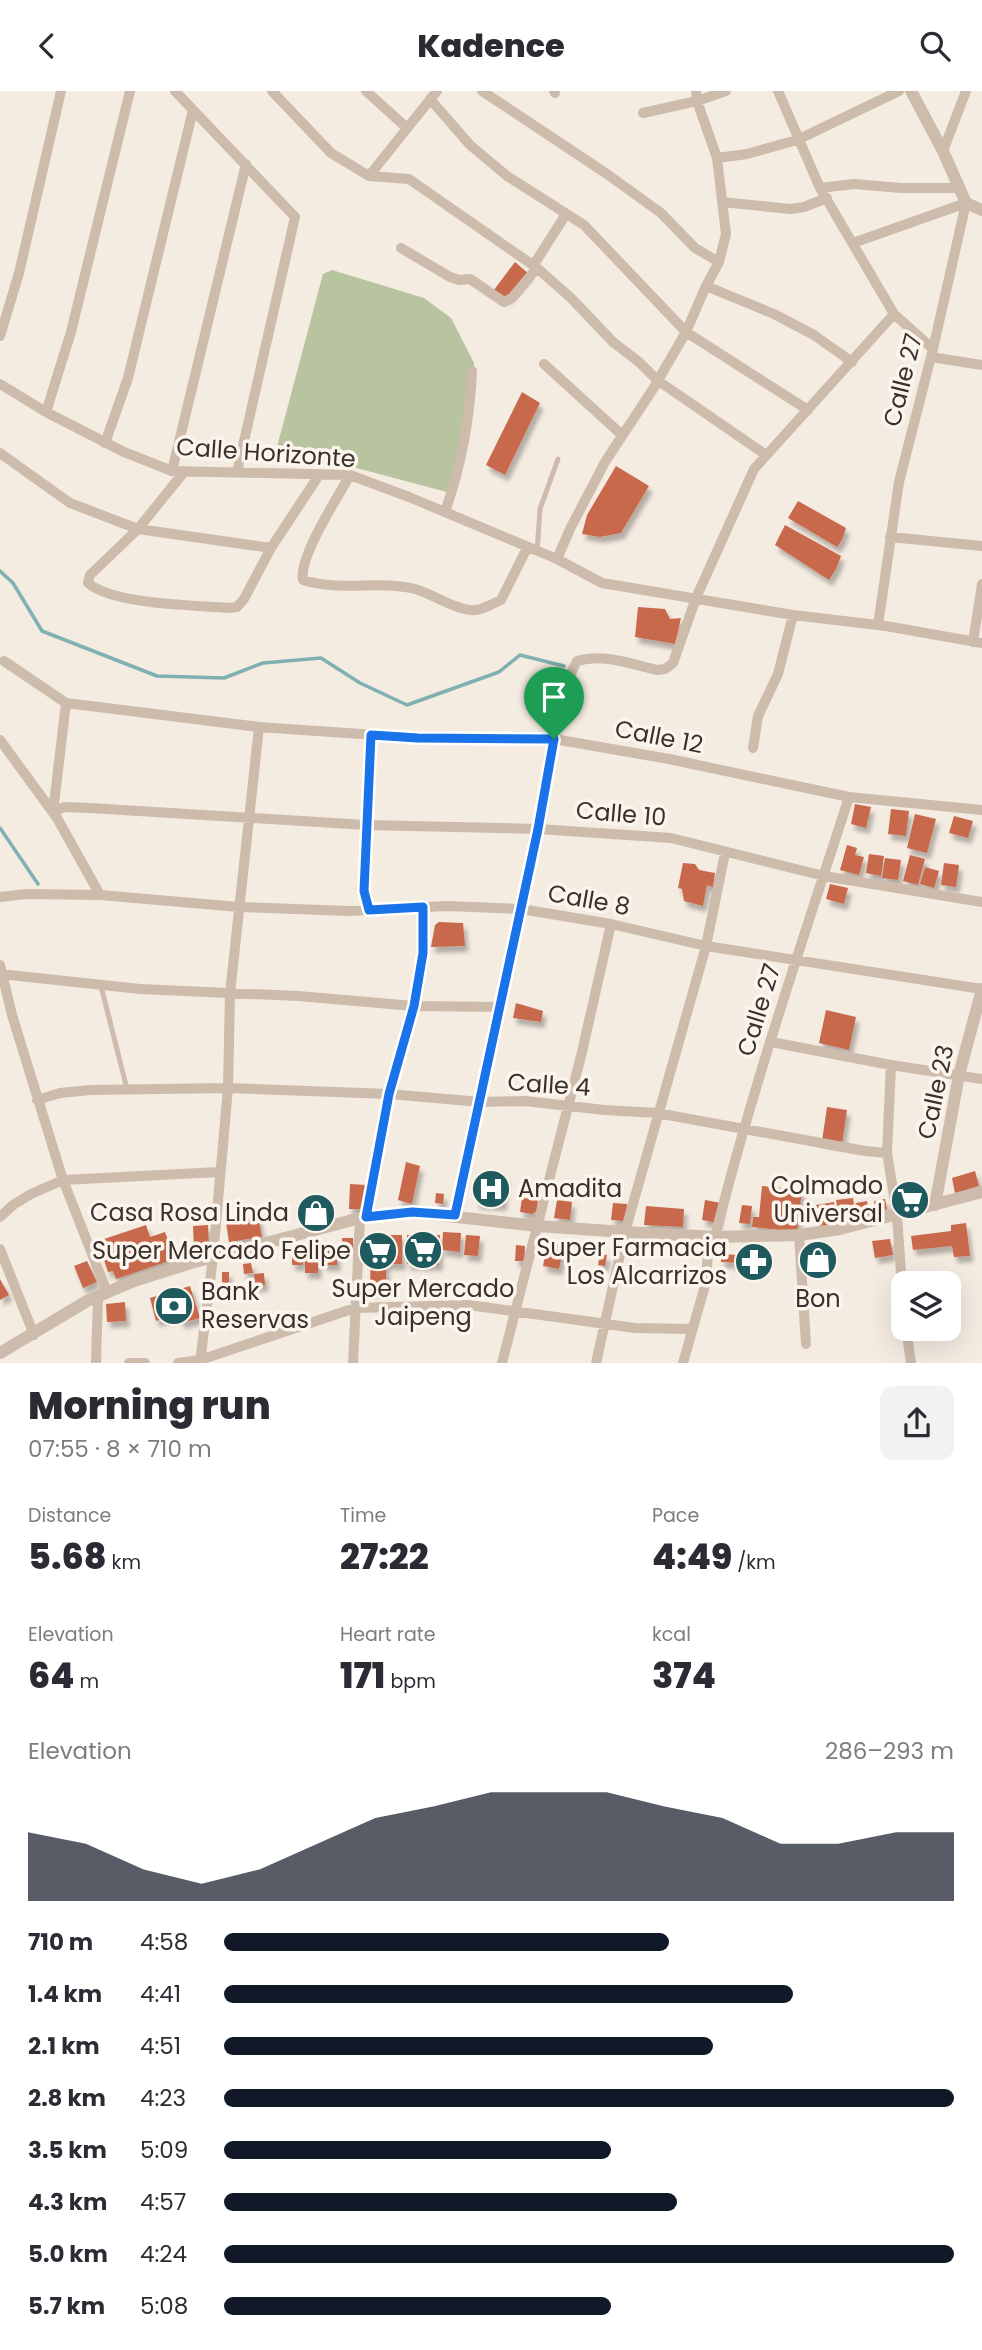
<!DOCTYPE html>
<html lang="en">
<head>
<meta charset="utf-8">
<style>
	body { margin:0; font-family:Poppins,sans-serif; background:#f2f2f3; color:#2b2b33; height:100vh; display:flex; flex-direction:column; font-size:26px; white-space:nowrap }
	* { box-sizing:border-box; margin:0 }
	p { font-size:23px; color:#7c7c81 }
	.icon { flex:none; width:38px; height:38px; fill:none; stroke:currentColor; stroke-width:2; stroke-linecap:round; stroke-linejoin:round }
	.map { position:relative; height:1272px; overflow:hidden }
	.panel { display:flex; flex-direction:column; background:#fff; flex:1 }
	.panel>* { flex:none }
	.fabs { position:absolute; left:891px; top:1180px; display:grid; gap:14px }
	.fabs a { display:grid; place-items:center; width:70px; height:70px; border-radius:14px; background:#fff; box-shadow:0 7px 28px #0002; font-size:35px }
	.pin { position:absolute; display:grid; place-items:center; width:60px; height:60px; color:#fff; margin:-72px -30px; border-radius:50% 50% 50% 0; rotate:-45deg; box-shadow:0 0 7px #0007 }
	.pin .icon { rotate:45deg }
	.round { display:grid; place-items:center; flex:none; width:74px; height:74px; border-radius:14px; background:#f2f2f3 }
	.summary { display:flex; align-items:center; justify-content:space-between; height:119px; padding:0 28px }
	h1 { font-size:38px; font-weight:800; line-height:52px }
	.stats { display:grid; grid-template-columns:repeat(3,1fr); gap:10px; height:119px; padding:7px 28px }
	.stats div { display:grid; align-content:center }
	.stats b { font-size:35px; font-weight:800 }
	.stats small { font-size:19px; font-weight:400 }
	.stats p { font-size:19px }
	.chart { height:196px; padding:14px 28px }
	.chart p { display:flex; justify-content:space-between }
	.chart svg { width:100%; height:126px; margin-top:7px; fill:#111827; opacity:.7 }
	ul { padding:0 28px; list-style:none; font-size:23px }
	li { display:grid; grid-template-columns:112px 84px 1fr; align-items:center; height:52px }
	li i { height:18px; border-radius:9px; background:#111827 }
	header { display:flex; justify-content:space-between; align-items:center; height:91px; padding:0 28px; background:#fff; font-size:32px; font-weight:800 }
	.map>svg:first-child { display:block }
	.pitch { fill:#b8c4a0 }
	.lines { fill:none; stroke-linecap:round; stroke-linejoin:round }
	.stream { stroke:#7fb0b2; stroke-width:3.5 }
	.building { fill:#c8694b; filter:url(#shadow) }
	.service { stroke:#cdbbac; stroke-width:5 }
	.minor { stroke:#cdbbac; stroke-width:10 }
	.tertiary { stroke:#cdbbac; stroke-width:12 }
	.route-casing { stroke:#fff; stroke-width:14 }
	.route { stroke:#1a73e8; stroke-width:9 }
	.labels { text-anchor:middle; stroke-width:7; stroke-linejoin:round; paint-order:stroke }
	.street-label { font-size:24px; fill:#3b302b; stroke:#fbf5ee }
	.poi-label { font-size:24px; fill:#3b302b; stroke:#fbf5ee; text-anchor:end }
</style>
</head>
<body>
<header><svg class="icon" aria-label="back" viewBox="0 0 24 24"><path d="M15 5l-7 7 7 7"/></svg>Kadence<svg class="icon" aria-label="search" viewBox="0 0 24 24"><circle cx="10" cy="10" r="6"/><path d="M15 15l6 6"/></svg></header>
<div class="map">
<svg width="982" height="1272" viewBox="0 0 982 1272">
	<defs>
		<filter id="shadow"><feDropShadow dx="3.5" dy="6" stdDeviation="2" flood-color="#0004"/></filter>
	</defs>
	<rect width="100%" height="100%" fill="#f4ebe1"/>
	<path class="pitch" d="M 332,179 L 424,207 L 451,227 L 474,272 L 474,300 L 447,401 L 277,356 L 323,183 Z"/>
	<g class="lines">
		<path class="stream" d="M 0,480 L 13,492 L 42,540 L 157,585 L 224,587 L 263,572 L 321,567 L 360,592 L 407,614 L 499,581 L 520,564 L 564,575
			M 0,737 L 38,793"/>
	</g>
	<path class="building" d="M 515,171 L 529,183 L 506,208 L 494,199 Z
		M 522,301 L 540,312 L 505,384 L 486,374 Z
		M 616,375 L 649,395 L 621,442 L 600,446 L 582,443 L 587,424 Z
		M 798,410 L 846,437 L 842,449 L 837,456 L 788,427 Z
		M 785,434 L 841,465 L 836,478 L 829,489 L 775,454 Z
		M 638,516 L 665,518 L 670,528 L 681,527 L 675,553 L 635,546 Z
		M 855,713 L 871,716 L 866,737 L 851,733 Z
		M 891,718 L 909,720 L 906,745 L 888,743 Z
		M 915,723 L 936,728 L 927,762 L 907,757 Z
		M 954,725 L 973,730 L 968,747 L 949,742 Z
		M 847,754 L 857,757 L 855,764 L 864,766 L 859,784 L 840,779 Z
		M 869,763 L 884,765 L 881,785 L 866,782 Z
		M 910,764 L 925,768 L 918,794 L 903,790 Z
		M 885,767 L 901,769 L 898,789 L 882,787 Z
		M 683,772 L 695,773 L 699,779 L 715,782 L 713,796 L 707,794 L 703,815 L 684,810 L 682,798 L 678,797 Z
		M 944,772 L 959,774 L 956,796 L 941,794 Z
		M 925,776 L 939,780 L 934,797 L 920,793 Z
		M 830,793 L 848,797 L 844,813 L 826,808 Z
		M 439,831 L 463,832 L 465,855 L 431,856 L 435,834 Z
		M 516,912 L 543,920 L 541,931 L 513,927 Z
		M 826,919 L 856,926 L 849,959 L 819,952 Z
		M 827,1016 L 847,1019 L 842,1053 L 822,1050 Z
		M 406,1071 L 420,1075 L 412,1113 L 398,1109 Z
		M 975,1080 L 979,1095 L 955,1102 L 952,1087 Z
		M 478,1083 L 506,1085 L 503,1114 L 476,1112 Z
		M 350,1093 L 367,1094 L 366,1118 L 349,1118 Z
		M 762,1095 L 802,1099 L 797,1141 L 752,1136 L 753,1126 L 759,1126 Z
		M 436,1102 L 444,1103 L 443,1113 L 435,1112 Z
		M 928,1103 L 930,1109 L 921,1111 L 920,1105 Z
		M 914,1104 L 916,1111 L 906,1113 L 905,1106 Z
		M 522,1107 L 538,1108 L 537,1120 L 532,1123 L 520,1121 Z
		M 853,1107 L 856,1128 L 840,1131 L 836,1109 Z
		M 885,1108 L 887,1118 L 876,1120 L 874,1110 Z
		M 557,1109 L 572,1111 L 570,1129 L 554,1127 Z
		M 705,1109 L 721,1112 L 718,1132 L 702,1129 Z
		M 867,1110 L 870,1124 L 859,1126 L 856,1112 Z
		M 834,1111 L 838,1133 L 820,1136 L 816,1114 Z
		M 613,1112 L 627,1113 L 626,1130 L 611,1129 Z
		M 742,1114 L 752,1115 L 750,1133 L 739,1132 Z
		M 325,1115 L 326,1126 L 308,1129 L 306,1119 Z
		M 646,1115 L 684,1118 L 683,1136 L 644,1134 Z
		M 258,1125 L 262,1146 L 229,1151 L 226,1131 Z
		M 966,1132 L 970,1165 L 954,1166 L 952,1155 L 913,1159 L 911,1145 L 951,1140 L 951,1134 Z
		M 146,1134 L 150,1146 L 165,1141 L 175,1168 L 116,1188 L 113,1180 L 108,1181 L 98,1150 Z
		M 208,1134 L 209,1156 L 194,1157 L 193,1135 Z
		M 443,1141 L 461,1142 L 460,1161 L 442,1159 Z
		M 373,1144 L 402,1144 L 402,1173 L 386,1173 L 386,1201 L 370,1200 L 371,1147 Z
		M 407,1144 L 440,1144 L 439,1174 L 407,1173 Z
		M 466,1144 L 480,1145 L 478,1165 L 464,1164 Z
		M 342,1147 L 353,1147 L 353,1159 L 342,1159 Z
		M 890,1148 L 893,1164 L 875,1167 L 872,1150 Z
		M 550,1152 L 564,1155 L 559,1178 L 543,1175 L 547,1154 Z
		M 516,1154 L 525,1155 L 524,1170 L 515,1170 Z
		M 305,1156 L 318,1156 L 318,1182 L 305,1182 Z
		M 323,1156 L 337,1156 L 337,1174 L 323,1174 Z
		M 303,1158 L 303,1174 L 292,1174 L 292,1159 Z
		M 761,1162 L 762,1178 L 747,1179 L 746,1163 Z
		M 828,1162 L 829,1173 L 815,1175 L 814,1164 Z
		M 600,1163 L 607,1164 L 605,1175 L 598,1174 Z
		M 721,1163 L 740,1164 L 740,1172 L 721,1171 Z
		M 87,1170 L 97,1191 L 83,1197 L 74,1175 Z
		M 251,1172 L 253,1182 L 244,1183 L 243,1173 Z
		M 222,1181 L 229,1181 L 229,1194 L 222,1194 Z
		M 264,1182 L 265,1194 L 255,1196 L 254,1183 Z
		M 0,1188 L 9,1204 L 0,1209 Z
		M 190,1195 L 200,1227 L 181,1232 L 179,1223 L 156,1230 L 150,1207 Z
		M 125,1211 L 126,1230 L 107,1231 L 106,1213 Z"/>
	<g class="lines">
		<path class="service" d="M 537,461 L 540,418 L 558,368
			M 101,895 L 127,998"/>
		<path class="minor" d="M 175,0 L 295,126 L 237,381
			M 272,0 L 331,62 L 369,85 L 409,88 L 537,177 L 571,207 L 613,251 L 639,271 L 657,289 L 766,364
			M 366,0 L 407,37
			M 482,0 L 607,83 L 661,122 L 695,157 L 719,171
			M 554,0 L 555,2
			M 778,0 L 820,97 L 894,223 L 933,258
			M 430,8 L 470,54 L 507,85 L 584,134 L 686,241 L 808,319
			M 643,22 L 697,10 L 726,0
			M 943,60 L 966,0
			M 717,67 L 747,63 L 797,49 L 899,0
			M 369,85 L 437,0
			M 820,97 L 854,93 L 901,97 L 959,97
			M 722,111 L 790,118 L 804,116 L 827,107
			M 853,152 L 966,112
			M 401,157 L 450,186 L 459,189 L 470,188 L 504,211 L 512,207 L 537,177
			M 533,175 L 566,123
			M 706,195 L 774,223 L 814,244 L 852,271
			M 0,245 L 19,182 L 61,0
			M 931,266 L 982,274
			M 544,273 L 622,344
			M 0,293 L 46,321 L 124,361 L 172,380 L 350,384 L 409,406 L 557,468 L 602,492 L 793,524 L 886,535 L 982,552
			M 46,321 L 71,241 L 130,0
			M 105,352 L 128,287 L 193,19
			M 0,362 L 70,412 L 138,438 L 271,457
			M 172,380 L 246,73
			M 184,381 L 138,438 L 90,484 L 88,492 C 114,514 194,514 229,517 L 237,516 L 244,508 L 271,457 L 319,384
			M 350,384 C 338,406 298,467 303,489 C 340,501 378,489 415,498 C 433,503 459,521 476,519 C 484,518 494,512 501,509 L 527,457
			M 445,421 C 461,375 470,328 472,280
			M 890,446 L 982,455
			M 557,468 L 570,438 L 605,371 L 653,298 L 686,241 L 706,195 L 719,171 L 726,143 L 717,67 L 697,10 L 696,0
			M 878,534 L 899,391 L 933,258 L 966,112
			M 973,551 L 982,493
			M 4,570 L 66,612 L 259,636 L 419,647 L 554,648 L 669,668 L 849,706 L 982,719
			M 0,649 L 57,727 L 100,804
			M 753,657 L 758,625 L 778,583 L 793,524
			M 53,721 L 64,716 L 90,717 L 366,734 L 538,738 L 671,747 L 824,785 L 982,811
			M 53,721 L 66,612
			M 0,806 L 26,803 L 100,804 L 239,816 L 350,820 L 447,815 L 521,818 L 611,833 L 706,855 L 982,898
			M 369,819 L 364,800 L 366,734 L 371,644
			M 0,874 L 12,924 L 63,1089 L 107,1201
			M 0,883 L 140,898 L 298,905 L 414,915 L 501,916
			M 771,951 L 891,974 L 982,988
			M 891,974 L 887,1062 L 897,1124 L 903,1211
			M 37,1009 L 60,1002 L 90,999 L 228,997 L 389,1003 L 480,1011 L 525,1010 L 604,1019 L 657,1022 L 865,1060 L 887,1062
			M 455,1124 L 538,738 L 559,606 L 577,570 C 603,562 631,573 657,579 L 665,578 L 673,572 L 696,507 L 754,378 L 894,223
			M 0,1126 L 13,1114 L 31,1103 L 63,1089 L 219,1081
			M 366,1126 L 389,1003 L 414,915 L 423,862 L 423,816
			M 799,1144 L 806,1253
			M 715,1146 C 752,997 802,852 849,706
			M 0,1158 L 34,1244
			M 906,1237 L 911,1272
			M 96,1272 L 98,1204
			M 129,1272 L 145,1272
			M 178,1272 L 200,1269 L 355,1217 L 469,1214 L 635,1237 L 691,1238
			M 200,1272 L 213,1166 L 228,997 L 230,902 L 259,636
			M 353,1272 L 360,1127
			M 502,1272 L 582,961 L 611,833
			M 596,1272 L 625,1141 L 706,855 L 725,762
			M 683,1272 L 706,1191 L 709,1145"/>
		<path class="tertiary" d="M 911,0 L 943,60 L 966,112 L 982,119
			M 935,1114 L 959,984 L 982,898
			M 0,1262 L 87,1210 L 134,1190 L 191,1172 L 360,1127 L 412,1121 L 537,1135 L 625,1141 L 715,1146 L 799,1144 L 840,1138 L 982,1101"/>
	</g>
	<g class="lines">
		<g class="route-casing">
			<path id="route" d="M 371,644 L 418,647 L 554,648 L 538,738 L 455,1124 L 412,1121 L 366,1126 L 389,1003 L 414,915 L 423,862 L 423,816 L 369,819 L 364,800 Z"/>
		</g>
		<use href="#route" class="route"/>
	</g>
	<defs>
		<g id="hospital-disc" transform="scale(2.0125)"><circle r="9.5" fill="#1f5a5e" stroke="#fbf5ee"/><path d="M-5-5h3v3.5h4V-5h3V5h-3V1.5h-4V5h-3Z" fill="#fff"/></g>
		<g id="supermarket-disc" transform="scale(2.0125)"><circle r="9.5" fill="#1f5a5e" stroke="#fbf5ee"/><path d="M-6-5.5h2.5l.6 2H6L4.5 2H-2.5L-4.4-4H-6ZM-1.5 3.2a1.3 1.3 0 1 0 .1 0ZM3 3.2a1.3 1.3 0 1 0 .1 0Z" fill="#fff"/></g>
		<g id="shop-disc" transform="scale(2.0125)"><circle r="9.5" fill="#1f5a5e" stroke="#fbf5ee"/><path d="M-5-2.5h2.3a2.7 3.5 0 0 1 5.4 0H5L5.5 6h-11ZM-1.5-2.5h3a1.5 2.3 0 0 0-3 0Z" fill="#fff"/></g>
		<g id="pharmacy-disc" transform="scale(2.0125)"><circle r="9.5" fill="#1f5a5e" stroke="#fbf5ee"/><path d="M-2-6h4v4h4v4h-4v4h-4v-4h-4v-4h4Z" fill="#fff"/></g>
		<g id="bank-disc" transform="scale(2.0125)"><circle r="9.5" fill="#1f5a5e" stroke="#fbf5ee"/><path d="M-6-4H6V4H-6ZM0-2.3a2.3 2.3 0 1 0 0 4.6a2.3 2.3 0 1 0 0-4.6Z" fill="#fff"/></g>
	</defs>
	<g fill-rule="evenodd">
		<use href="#hospital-disc" x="491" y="1098"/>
		<use href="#supermarket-disc" x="910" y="1109"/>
		<use href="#shop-disc" x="316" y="1122"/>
		<use href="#supermarket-disc" x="423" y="1159"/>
		<use href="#supermarket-disc" x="378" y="1160"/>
		<use href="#shop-disc" x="818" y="1169"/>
		<use href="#pharmacy-disc" x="754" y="1171"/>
		<use href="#bank-disc" x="174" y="1215"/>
	</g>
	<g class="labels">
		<g class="street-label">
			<text transform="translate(903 289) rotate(-76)" y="8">Calle 27</text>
			<text transform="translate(266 362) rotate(4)" y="8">Calle Horizonte</text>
			<text transform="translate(659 646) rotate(11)" y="8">Calle 12</text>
			<text transform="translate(621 723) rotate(5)" y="8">Calle 10</text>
			<text transform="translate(589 809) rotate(10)" y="8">Calle 8</text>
			<text transform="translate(759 919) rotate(-73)" y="8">Calle 27</text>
			<text transform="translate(549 994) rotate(4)" y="8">Calle 4</text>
			<text transform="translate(936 1001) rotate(-78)" y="8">Calle 23</text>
		</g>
		<g class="poi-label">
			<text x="883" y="1103">Colmado<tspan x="883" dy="28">Universal</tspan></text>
			<text x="518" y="1106" text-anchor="start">Amadita</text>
			<text x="289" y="1130">Casa Rosa Linda</text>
			<text x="727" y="1165">Super Farmacia<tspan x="727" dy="28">Los Alcarrizos</tspan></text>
			<text x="351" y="1168">Super Mercado Felipe</text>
			<text x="423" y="1206" text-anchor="middle">Super Mercado<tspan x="423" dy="28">Jaipeng</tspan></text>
			<text x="201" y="1209" text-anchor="start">Bank<tspan x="201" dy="28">Reservas</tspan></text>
			<text x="818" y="1216" text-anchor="middle">Bon</text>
		</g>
	</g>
</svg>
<div class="fabs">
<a><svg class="icon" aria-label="layers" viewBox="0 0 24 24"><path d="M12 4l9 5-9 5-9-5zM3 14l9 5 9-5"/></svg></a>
</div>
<div class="pin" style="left:554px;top:648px;background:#1e9e55"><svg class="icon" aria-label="arrive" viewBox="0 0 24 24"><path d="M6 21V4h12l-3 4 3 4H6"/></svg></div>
</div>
<section class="panel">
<div class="summary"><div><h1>Morning run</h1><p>07:55 · 8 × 710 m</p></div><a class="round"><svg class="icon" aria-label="share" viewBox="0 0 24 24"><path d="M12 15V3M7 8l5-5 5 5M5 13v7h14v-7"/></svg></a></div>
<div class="stats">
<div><p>Distance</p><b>5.68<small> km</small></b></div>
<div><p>Time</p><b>27:22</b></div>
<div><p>Pace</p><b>4:49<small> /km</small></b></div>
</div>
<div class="stats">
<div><p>Elevation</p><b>64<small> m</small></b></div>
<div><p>Heart rate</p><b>171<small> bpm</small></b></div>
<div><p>kcal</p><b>374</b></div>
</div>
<div class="chart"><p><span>Elevation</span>286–293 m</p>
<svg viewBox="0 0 160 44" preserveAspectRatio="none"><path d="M0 44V20L10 24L20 33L30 38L40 33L50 24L60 15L70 11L80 6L90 6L100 6L110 11L120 15L130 24L140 24L150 20L160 20V44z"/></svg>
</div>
<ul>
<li><b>710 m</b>4:58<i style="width:61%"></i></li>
<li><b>1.4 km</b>4:41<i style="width:78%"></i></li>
<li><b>2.1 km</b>4:51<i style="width:67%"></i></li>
<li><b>2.8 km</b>4:23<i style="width:100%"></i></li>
<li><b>3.5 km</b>5:09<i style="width:53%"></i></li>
<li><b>4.3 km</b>4:57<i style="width:62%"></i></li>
<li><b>5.0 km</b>4:24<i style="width:100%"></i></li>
<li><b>5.7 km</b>5:08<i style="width:53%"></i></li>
</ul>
</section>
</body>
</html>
